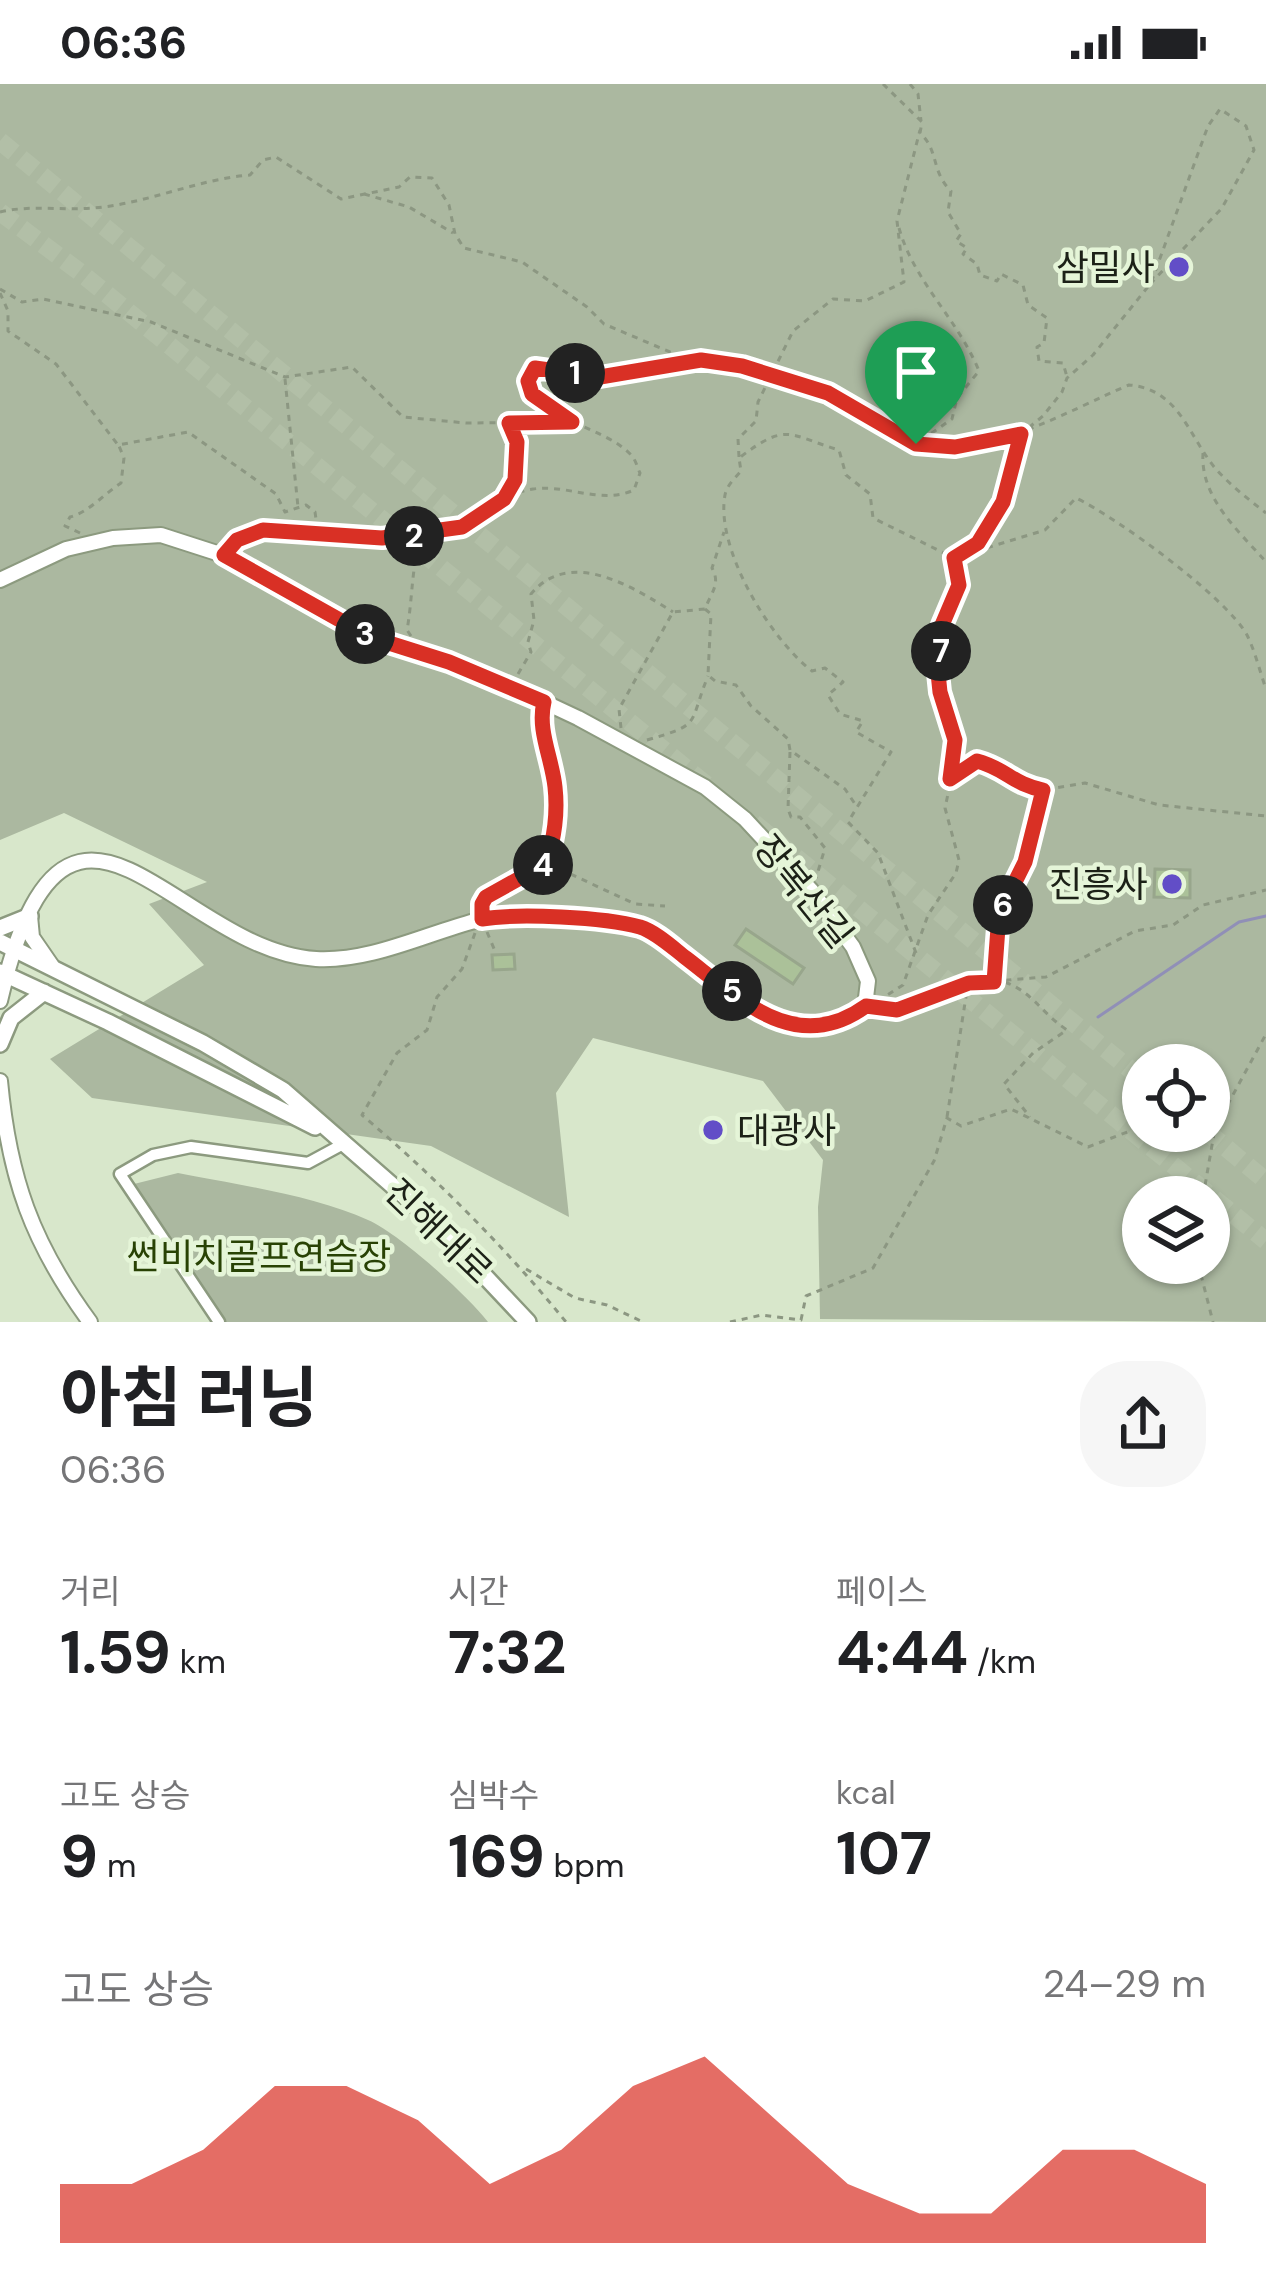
<!DOCTYPE html>
<html lang="ko">
<head>
<meta charset="utf-8">
<style>
	body { margin:0; font-family:"DM Sans","Noto Sans KR",sans-serif; background:#f6f6f6; color:#202124; height:100vh; display:flex; flex-direction:column; font-size:45px; white-space:nowrap }
	* { box-sizing:border-box; margin:0 }
	p { font-size:39px; color:#757577 }
	.icon { flex:none; width:66px; height:66px; fill:none; stroke:currentColor; stroke-width:2; stroke-linecap:round; stroke-linejoin:round }
	.map { position:relative; height:1238px; overflow:hidden }
	.drawer { display:flex; flex-direction:column; background:#fff; flex:1 }
	.drawer>* { flex:none }
	.fabs { position:absolute; left:1122px; top:960px; display:grid; gap:24px }
	.fabs a { display:grid; place-items:center; width:108px; height:108px; border-radius:50%; background:#fff; box-shadow:0 3px 9px #0004; font-size:60px }
	.pin { position:absolute; display:grid; place-items:center; width:102px; height:102px; color:#fff; margin:-123px -51px; border-radius:50% 50% 50% 0; rotate:-45deg; box-shadow:0 0 12px #0007 }
	.pin .icon { rotate:45deg }
	.km { position:absolute; width:60px; height:60px; margin:-30px; border-radius:50%; background:#222; color:#fff; font-size:33px; line-height:60px; text-align:center }
	.round { display:grid; place-items:center; flex:none; width:126px; height:126px; border-radius:48px; background:#f6f6f6 }
	.summary { display:flex; align-items:center; justify-content:space-between; height:204px; padding:0 60px }
	h1 { font-size:66px; font-weight:700; line-height:90px }
	.figures { display:grid; grid-template-columns:repeat(3,1fr); gap:18px; height:204px; padding:12px 60px }
	.figures div { display:grid; align-content:center }
	.figures b { font-size:60px; font-weight:700 }
	.figures small { font-size:33px; font-weight:400 }
	.figures p { font-size:33px }
	.chart { height:336px; padding:24px 60px }
	.chart p { display:flex; justify-content:space-between }
	.chart svg { width:100%; height:216px; margin-top:12px; fill:#d93025; opacity:.7 }
	.status { display:flex; justify-content:space-between; align-items:center; height:84px; padding:0 60px; background:#fff; direction:ltr }
	.status svg { height:33px; fill:currentColor }
	.map>svg:first-child { display:block }
	.green { fill:#abb8a0; fill-rule:evenodd }
	.lines { fill:none; stroke-linecap:round; stroke-linejoin:round }
	.stream { stroke:#908fb7; stroke-width:3 }
	.building { fill:#abc199; stroke:#98a68c; stroke-width:3 }
	.highway-tunnel { stroke:#b2bfa7; stroke-width:18; stroke-dasharray:18 9; stroke-linecap:butt }
	.street-casing { stroke:#8c9a7f; stroke-width:15 }
	.secondary-casing { stroke:#8c9a7f; stroke-width:18 }
	.primary-casing { stroke:#8c9a7f; stroke-width:20 }
	.path { stroke:#8c9782; stroke-width:3; stroke-dasharray:6 6; stroke-linecap:butt }
	.street { stroke:#fff; stroke-width:10 }
	.secondary { stroke:#fff; stroke-width:14 }
	.primary { stroke:#fff; stroke-width:15 }
	.route-casing { stroke:#fff; stroke-width:24 }
	.route { stroke:#d93025; stroke-width:15 }
	.poi-dot { fill:#624ec7; stroke:#e5f5d8; stroke-width:4.5 }
	.labels { text-anchor:middle; stroke-width:9; stroke-linejoin:round; paint-order:stroke }
	.poi-label { font-size:36px; fill:#1c2117; stroke:#e5f5d8; text-anchor:end }
	.street-label { font-size:36px; fill:#1c2117; stroke:#e5f5d8 }
	.park-label { font-size:36px; fill:#284204; stroke:#e5f5d8 }
</style>
</head>
<body>
<div class="status"><b>06:36</b><svg viewBox="0 0 49 12"><path d="M0 12V9h3v3zM5 12V6h3v6zM10 12V3h3v9zM15 12V0h3v12zM26 1h20v11H26zM47 4h2v5h-2z"/></svg></div>
<div class="map">
<svg width="1266" height="1238" viewBox="0 0 1266 1238">
	<rect width="100%" height="100%" fill="#d8e7cb"/>
	<path class="green" d="M 0,0 L 1266,0 L 1266,1238 L 820,1235 L 818,1123 L 823,1076 L 763,997 L 593,954 L 556,1009 L 569,1133 L 431,1062 L 92,1014 L 50,975 L 204,881 L 149,820 L 207,798 L 64,729 L 0,756 ZM 1143,981 L 1209,981 L 1209,1047 L 1143,1047 ZM 1143,1113 L 1209,1113 L 1209,1179 L 1143,1179 Z
		M 178,1089 C 235,1100 316,1112 368,1136 C 400,1150 466,1210 488,1238 L 223,1238 L 126,1102 Z"/>
	<g class="lines">
		<path class="stream" d="M 1098,933 L 1239,838 L 1266,832"/>
	</g>
	<path class="building" d="M 1155,785 L 1190,786 L 1190,814 L 1154,813 Z
		M 746,845 L 804,884 L 793,900 L 735,861 Z
		M 514,870 L 515,885 L 493,886 L 492,871 Z"/>
	<g class="lines">
		<path class="highway-tunnel" d="M 0,57 L 1143,996
			M 0,128 L 81,189 L 709,703
			M 754,739 L 1266,1157
			M 1206,1047 L 1266,1097"/>
		<g class="street-casing">
			<path id="street" d="M 219,1238 L 120,1090 L 153,1071 L 191,1063 L 308,1079 L 345,1059"/>
		</g>
		<g class="secondary-casing">
			<path id="secondary" d="M 0,496 L 66,465 L 113,454 L 161,451 L 223,471 L 370,552 L 512,603 L 578,634 L 705,703 L 745,735 L 811,806 L 853,863 L 868,897 L 865,922 C 797,973 739,915 684,872 C 671,862 654,847 638,843 C 598,834 514,827 475,837 C 425,850 370,878 316,875 C 174,866 66,633 0,917
				M 30,832 L 32,853 L 52,882
				M 0,997 C 9,1094 32,1159 90,1238"/>
		</g>
		<g class="primary-casing">
			<path id="primary" d="M 0,844 L 30,832
				M 0,858 L 203,959 L 283,1006 L 433,1137 L 528,1238
				M 0,888 L 108,938 L 315,1043
				M 0,960 L 11,934 L 44,908"/>
		</g>
		<path class="path" d="M 883,0 L 922,38 L 920,49 C 939,66 931,88 951,107 L 948,128 L 961,150 L 956,157 L 967,164 L 963,170 L 977,180 L 980,191 L 997,197 L 1001,190 L 1023,201 L 1028,221 L 1047,234 L 1044,259 L 1037,263 L 1039,277 L 1063,279 L 1067,293
			M 910,0 L 918,10 L 921,37
			M 364,110 L 409,123 L 453,149
			M 0,128 C 34,120 68,128 103,123 C 153,117 200,95 250,91 L 263,76 L 276,73 L 341,115 L 399,103 L 410,93 L 432,94 L 449,121 L 455,150 L 464,164 L 522,178 L 587,223 L 604,240 L 670,268 L 699,276
			M 899,144 C 914,198 958,235 979,287 L 957,314 L 952,335 L 916,360
			M 0,205 L 22,218 L 43,215 L 151,238 L 285,293 L 352,283 L 403,333 L 466,339 L 571,338
			M 0,209 L 8,227 L 8,247 L 56,280 L 118,361 L 188,348 L 276,410 L 285,428 L 306,421 L 315,428 L 318,449
			M 285,295 L 298,423
			M 1203,369 C 1200,414 1239,447 1266,478
			M 739,373 L 738,355 L 756,337 L 758,318 L 793,247 L 833,215 L 865,217 L 904,198 L 897,137 L 920,46
			M 505,413 C 519,389 520,365 509,339
			M 80,449 L 65,442 L 70,433 C 89,428 104,410 121,399 L 124,374 L 119,362
			M 233,461 C 266,434 319,450 359,453 C 390,456 430,454 460,443 C 486,434 503,409 533,405 C 568,400 601,421 634,406 L 640,389 C 637,383 636,376 631,371 C 604,341 536,338 528,293 L 535,284 C 556,284 577,292 598,293 C 650,294 690,269 744,283 C 773,290 806,299 832,311 C 860,325 884,345 912,358 C 971,384 1073,324 1129,301 C 1179,305 1188,351 1215,384 C 1230,401 1248,415 1266,429
			M 705,525 L 711,530 L 708,591 L 715,597 L 736,601 L 751,622 L 788,655 L 790,666 L 845,705 L 857,723
			M 411,552 L 407,546 C 413,513 411,482 422,450
			M 518,590 L 531,568 L 528,558 L 534,536 L 531,510 C 570,463 633,503 673,528
			M 621,644 L 619,625 L 673,528 L 705,525 C 711,509 721,500 712,484 L 724,448
			M 647,656 C 703,640 688,641 708,592
			M 790,668 L 788,725 L 791,733 L 800,733 L 825,764 L 816,794
			M 952,694 L 977,678 L 1002,684 L 1015,700 L 1043,706 L 1085,699 L 1159,721 L 1266,732
			M 549,780 L 635,820 L 665,822
			M 482,821 C 494,802 527,792 547,779 C 561,727 550,683 541,631
			M 487,848 L 495,867
			M 475,849 L 462,885 L 437,913 L 427,946 L 397,969 L 362,1031 C 436,1094 505,1163 566,1238
			M 916,869 L 878,769 L 848,738 L 891,668 L 856,648 L 863,637 L 840,630 L 828,611 L 843,598 L 825,584 L 812,587 C 770,555 715,464 725,411 C 727,401 735,394 741,387 L 739,374 C 788,337 788,351 839,366 L 846,391 L 870,410 L 873,434 L 954,474 L 1045,446 L 1076,414 C 1116,433 1226,513 1247,551 C 1255,567 1260,588 1266,605
			M 994,898 L 999,829 L 1025,778 L 1043,708
			M 1005,898 C 1035,910 1040,928 1067,946 L 1033,969 L 1004,1000 L 1030,1033
			M 878,917 L 903,901 L 928,831 L 956,789 L 959,776 L 945,724 L 955,677 L 955,656 L 940,607 L 938,589 L 942,541 L 959,501 L 954,474 L 978,459 L 1003,418 L 1021,350 L 1043,332 L 1062,308 L 1067,294 L 1093,271 L 1151,199 L 1208,42 L 1220,25 L 1246,42 L 1254,66 L 1222,124 L 1151,199
			M 879,924 L 897,927 L 969,899 L 1046,893 L 1135,847 L 1173,841 L 1203,821 L 1266,806
			M 1209,1009 L 1217,1008 L 1228,1016
			M 947,1033 L 968,900
			M 1203,1113 L 1215,1044 L 1266,950
			M 1198,1179 L 1213,1238
			M 526,1185 L 575,1214 L 607,1221 L 643,1238
			M 730,1238 L 762,1231 L 801,1236 L 806,1212 L 873,1184 L 934,1077 L 947,1034 L 961,1042 L 1011,1025 L 1088,1063 L 1143,1042"/>
		<use href="#street" class="street"/>
		<use href="#secondary" class="secondary"/>
		<use href="#primary" class="primary"/>
	</g>
	<g class="lines">
		<g class="route-casing">
			<path id="route" d="M 701,276 L 742,282 L 828,309 L 916,360 L 955,363 L 1021,350 L 1003,418 L 978,459 L 954,474 L 959,501 L 942,541 L 938,589 L 940,608 L 955,656 L 950,695 L 977,677 C 1007,685 1012,700 1043,706 L 1025,778 L 999,830 L 994,898 L 969,899 L 897,926 L 866,922 C 797,972 742,917 686,874 C 673,864 656,848 640,843 C 604,833 518,829 482,835 L 482,820 L 486,813 L 547,779 C 554,753 558,730 555,703 C 552,674 537,646 544,618 L 449,578 L 370,553 L 224,471 L 237,456 L 263,446 L 382,454 L 462,443 L 504,415 L 515,396 L 517,358 L 509,339 L 572,338 L 532,310 L 528,297 L 535,284 L 600,293 Z"/>
		</g>
		<use href="#route" class="route"/>
	</g>
	<g class="poi-dot">
		<circle cx="1179" cy="183" r="12"/>
		<circle cx="1172" cy="800" r="12"/>
		<circle cx="713" cy="1046" r="12"/>
	</g>
	<g class="labels">
		<g class="poi-label">
			<text x="1155" y="196">삼밀사</text>
			<text x="1148" y="813">진흥사</text>
			<text x="737" y="1059" text-anchor="start">대광사</text>
		</g>
		<g class="street-label">
			<text transform="translate(804 807) rotate(51)" y="13">장복산길</text>
			<text transform="translate(439 1147) rotate(44)" y="13">진해대로</text>
		</g>
		<g class="park-label">
			<text x="259" y="1185">썬비치골프연습장</text>
		</g>
	</g>
</svg>
<div class="fabs">
<a><svg class="icon" aria-label="locate" viewBox="0 0 24 24"><circle cx="12" cy="12" r="6"/><path d="M12 2v4M12 18v4M2 12h4M18 12h4"/></svg></a>
<a><svg class="icon" aria-label="layers" viewBox="0 0 24 24"><path d="M12 4l9 5-9 5-9-5zM3 14l9 5 9-5"/></svg></a>
</div>
<div class="pin" style="left:916px;top:360px;background:#1e9e55"><svg class="icon" aria-label="arrive" viewBox="0 0 24 24"><path d="M6 21V4h12l-3 4 3 4H6"/></svg></div>
<b class="km" style="left:575px;top:289px">1</b>
<b class="km" style="left:414px;top:452px">2</b>
<b class="km" style="left:365px;top:550px">3</b>
<b class="km" style="left:543px;top:781px">4</b>
<b class="km" style="left:732px;top:907px">5</b>
<b class="km" style="left:1003px;top:821px">6</b>
<b class="km" style="left:941px;top:567px">7</b>
</div>
<section class="drawer">
<div class="summary"><div><h1>아침 러닝</h1><p>06:36</p></div><a class="round"><svg class="icon" aria-label="share" viewBox="0 0 24 24"><path d="M12 15V3M7 8l5-5 5 5M5 13v7h14v-7"/></svg></a></div>
<div class="figures">
<div><p>거리</p><b>1.59<small> km</small></b></div>
<div><p>시간</p><b>7:32</b></div>
<div><p>페이스</p><b>4:44<small> /km</small></b></div>
</div>
<div class="figures">
<div><p>고도 상승</p><b>9<small> m</small></b></div>
<div><p>심박수</p><b>169<small> bpm</small></b></div>
<div><p>kcal</p><b>107</b></div>
</div>
<div class="chart"><p><span>고도 상승</span>24–29 m</p>
<svg viewBox="0 0 160 44" preserveAspectRatio="none"><path d="M0 44V32L10 32L20 25L30 12L40 12L50 19L60 32L70 25L80 12L90 6L100 19L110 32L120 38L130 38L140 25L150 25L160 32V44z"/></svg>
</div>
</section>
</body>
</html>
